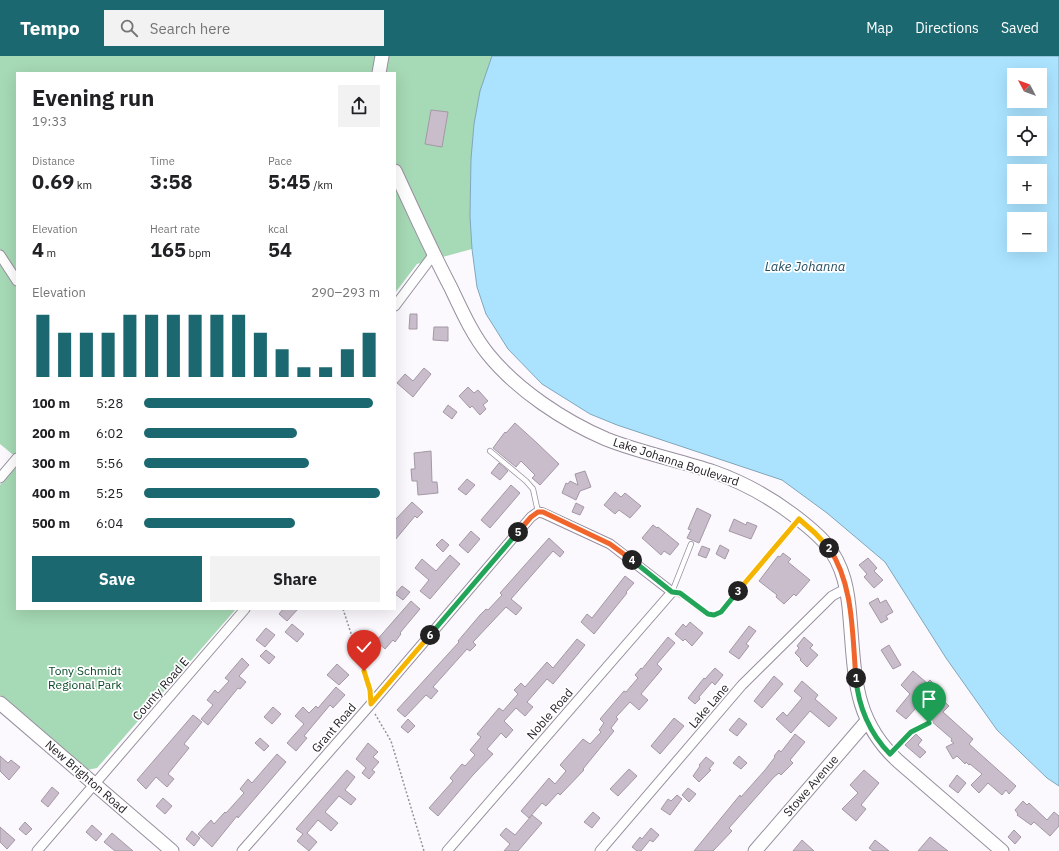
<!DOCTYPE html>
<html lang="en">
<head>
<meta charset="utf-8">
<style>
	body { margin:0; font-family:"IBM Plex Sans",sans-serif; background:#f2f2f2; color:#202124; height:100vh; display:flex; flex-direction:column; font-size:15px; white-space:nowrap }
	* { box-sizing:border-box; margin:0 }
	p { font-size:13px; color:#757577 }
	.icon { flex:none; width:22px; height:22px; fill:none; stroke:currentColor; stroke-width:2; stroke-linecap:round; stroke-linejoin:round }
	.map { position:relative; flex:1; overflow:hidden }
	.side { position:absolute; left:16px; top:16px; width:380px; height:538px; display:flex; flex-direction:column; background:#fff; border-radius:0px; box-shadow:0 4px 16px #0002 }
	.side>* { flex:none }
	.needle { width:26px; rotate:311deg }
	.fabs { position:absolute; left:1007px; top:12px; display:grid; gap:8px }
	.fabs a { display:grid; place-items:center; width:40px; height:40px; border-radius:0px; background:#fff; box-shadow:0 4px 16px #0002; font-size:20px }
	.pin { position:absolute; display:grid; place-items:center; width:34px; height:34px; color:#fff; margin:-41px -17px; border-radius:50% 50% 50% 0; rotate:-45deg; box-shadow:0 0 4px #0007 }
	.pin .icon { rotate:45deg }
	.km { position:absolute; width:20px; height:20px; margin:-10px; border-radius:50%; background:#222; color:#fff; font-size:11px; line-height:20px; text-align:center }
	.round { display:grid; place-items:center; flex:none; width:42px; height:42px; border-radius:0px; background:#f2f2f2 }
	.overview { display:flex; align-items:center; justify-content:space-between; height:68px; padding:0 16px }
	h1 { font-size:22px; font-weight:800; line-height:30px }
	.figures { display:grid; grid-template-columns:repeat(3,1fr); gap:6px; height:68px; padding:4px 16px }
	.figures div { display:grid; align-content:center }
	.figures b { font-size:20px; font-weight:800 }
	.figures small { font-size:11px; font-weight:400 }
	.figures p { font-size:11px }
	.chart { height:112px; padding:8px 16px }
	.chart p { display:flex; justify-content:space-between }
	.chart svg { width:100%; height:72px; margin-top:4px; stroke:#1c6870; stroke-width:6 }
	.action { display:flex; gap:8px; margin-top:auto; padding:8px 16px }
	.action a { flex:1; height:46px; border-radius:0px; background:#1c6870; color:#fff; font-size:16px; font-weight:800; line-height:46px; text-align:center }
	.action a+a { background:#f2f2f2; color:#202124 }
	ul { padding:0 16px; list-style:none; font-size:13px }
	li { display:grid; grid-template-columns:64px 48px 1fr; align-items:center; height:30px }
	li i { height:10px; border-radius:5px; background:#1c6870 }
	header { display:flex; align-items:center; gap:24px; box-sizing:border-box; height:56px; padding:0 20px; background:#1c6870; color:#fff }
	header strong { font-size:19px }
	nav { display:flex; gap:22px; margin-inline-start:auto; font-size:14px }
	.search { width:280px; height:36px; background:#f2f2f2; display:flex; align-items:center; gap:10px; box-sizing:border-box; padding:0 14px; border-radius:0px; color:#757577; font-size:15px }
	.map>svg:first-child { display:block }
	.green { fill:#a6d9b5 }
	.water { fill:#abe3ff; stroke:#80a6bc; fill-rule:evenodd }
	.building { fill:#c9bdcb; stroke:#a498a6 }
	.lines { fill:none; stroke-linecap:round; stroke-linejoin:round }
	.lane-casing { stroke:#988f9f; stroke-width:6 }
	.street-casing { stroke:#988f9f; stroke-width:11 }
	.secondary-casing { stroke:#988f9f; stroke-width:15 }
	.path { stroke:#959398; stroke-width:1.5; stroke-dasharray:2 2; stroke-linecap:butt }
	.lane { stroke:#fff; stroke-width:4.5 }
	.street { stroke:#fff; stroke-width:9 }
	.secondary { stroke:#fff; stroke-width:13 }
	.split-1-casing { stroke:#fff; stroke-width:8 }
	.split-2-casing { stroke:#fff; stroke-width:8 }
	.split-3-casing { stroke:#fff; stroke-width:8 }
	.split-4-casing { stroke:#fff; stroke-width:8 }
	.split-5-casing { stroke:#fff; stroke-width:8 }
	.split-6-casing { stroke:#fff; stroke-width:8 }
	.split-7-casing { stroke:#fff; stroke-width:8 }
	.split-1 { stroke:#22a559; stroke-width:5 }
	.split-2 { stroke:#f0652b; stroke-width:5 }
	.split-3 { stroke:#f5b400; stroke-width:5 }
	.split-4 { stroke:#22a559; stroke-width:5 }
	.split-5 { stroke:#f0652b; stroke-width:5 }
	.split-6 { stroke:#22a559; stroke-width:5 }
	.split-7 { stroke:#f5b400; stroke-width:5 }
	.labels { text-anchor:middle; stroke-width:3.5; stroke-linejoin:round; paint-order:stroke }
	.street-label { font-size:12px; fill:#1c191f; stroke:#fff }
	.park-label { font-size:12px; fill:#074a27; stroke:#fff }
	.water-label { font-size:13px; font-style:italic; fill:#244f63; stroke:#fff }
</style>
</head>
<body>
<header>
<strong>Tempo</strong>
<div class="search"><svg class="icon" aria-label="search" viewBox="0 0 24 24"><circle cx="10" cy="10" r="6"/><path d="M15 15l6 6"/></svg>Search here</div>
<nav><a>Map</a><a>Directions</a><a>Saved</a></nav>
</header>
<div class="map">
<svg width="1059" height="795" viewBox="0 0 1059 795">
	<rect width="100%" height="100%" fill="#fbf9fd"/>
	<path class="green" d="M 0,0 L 492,0 L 474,68 L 470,138 L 472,193 L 417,208 L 395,237 L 395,17 L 17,17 L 17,402 L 0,388 Z
		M 17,410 L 17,553 L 236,553 L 97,712 L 87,714 L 0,639 L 0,429 Z"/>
	<path class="water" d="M 492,0 L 1059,0 L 1059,730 L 1047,722 L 997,674 L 946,602 L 885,506 L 827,457 L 782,424 L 617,369 L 590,358 L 542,328 L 508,293 L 486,258 L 477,231 L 472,193 L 470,160 L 471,103 L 474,68 L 480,35 ZM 1014,19 L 1040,19 L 1040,45 L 1014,45 ZM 1014,67 L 1040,67 L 1040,93 L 1014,93 ZM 1014,115 L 1040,115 L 1040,141 L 1014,141 ZM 1014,163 L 1040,163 L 1040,189 L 1014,189 Z"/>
	<path class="building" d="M 431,54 L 448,56 L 442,91 L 425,88 Z
		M 410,258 L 417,258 L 417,273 L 409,273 Z
		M 434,271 L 448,271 L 448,285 L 433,284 Z
		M 424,312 L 431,318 L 413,341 L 397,327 L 405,318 L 413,325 Z
		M 468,331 L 474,337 L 478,334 L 488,345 L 483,349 L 486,353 L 480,359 L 472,350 L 470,352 L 459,340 Z
		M 448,349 L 457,356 L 452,363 L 443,356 Z
		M 515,367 L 537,387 L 559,408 L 540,429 L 532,422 L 535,419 L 521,405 L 516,411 L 493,392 L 505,376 L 506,377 Z
		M 431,395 L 432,426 L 437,426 L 438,437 L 418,439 L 417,425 L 412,425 L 411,413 L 415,413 L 414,397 Z
		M 499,407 L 508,415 L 500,424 L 491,417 Z
		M 585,415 L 591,431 L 580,435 L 576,444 L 562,437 L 566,427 L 568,428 L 570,425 L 578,429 L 575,418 Z
		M 467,423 L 475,429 L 466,439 L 458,433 Z
		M 511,429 L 520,437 L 490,472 L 481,464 Z
		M 615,436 L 621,441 L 625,437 L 641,450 L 630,462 L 619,454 L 615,458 L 604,449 Z
		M 412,446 L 423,456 L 417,462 L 415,460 L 395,484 L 395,464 Z
		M 576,447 L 584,451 L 580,459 L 572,456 Z
		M 697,452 L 711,459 L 699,487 L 687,482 L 691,474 L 688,473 Z
		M 734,463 L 746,469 L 747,466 L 757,470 L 751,483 L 729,475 Z
		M 653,469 L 657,472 L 658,471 L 679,488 L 670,499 L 664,495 L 661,499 L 642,482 Z
		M 471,475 L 480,483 L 468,497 L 459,489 Z
		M 549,482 L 564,496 L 560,501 L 553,495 L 511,543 L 522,552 L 516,559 L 506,551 L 473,586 L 476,589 L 470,595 L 467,593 L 433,631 L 438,635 L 431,643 L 426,639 L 405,661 L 397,654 L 459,586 L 458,585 L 480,559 L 486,553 L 488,554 L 502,539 L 500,537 Z
		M 442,483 L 449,489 L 443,496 L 436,489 Z
		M 720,489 L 729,494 L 725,503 L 716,498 Z
		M 702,490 L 710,493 L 706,502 L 698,499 Z
		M 783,497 L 791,503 L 788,506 L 810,524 L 796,540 L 794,538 L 784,548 L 776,541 L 777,539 L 759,525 L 778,500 L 780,501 Z
		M 450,499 L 460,508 L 430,543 L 420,535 L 429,524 L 415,512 L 422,503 L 436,515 Z
		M 868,502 L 877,512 L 874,515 L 883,524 L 874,532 L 864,521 L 867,518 L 859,509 Z
		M 625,520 L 634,527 L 626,536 L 627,537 L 594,578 L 581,566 L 587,558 L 592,562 Z
		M 402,530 L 410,536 L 403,544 L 395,538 Z
		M 878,542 L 880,547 L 886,544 L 893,556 L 886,560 L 888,563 L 881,567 L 869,547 Z
		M 411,545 L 420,553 L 404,572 L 400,577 L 401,578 L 395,586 L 393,584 L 385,593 L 376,585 Z
		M 283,553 L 298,553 L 287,565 L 279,558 Z
		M 690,566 L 703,577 L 692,590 L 685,583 L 683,585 L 675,578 L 683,568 L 686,571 Z
		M 292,568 L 304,578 L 297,586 L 285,576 Z
		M 749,570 L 756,575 L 746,588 L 749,590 L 739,603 L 729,596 Z
		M 266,572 L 275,579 L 265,591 L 256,584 Z
		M 668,581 L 675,587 L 657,608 L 662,613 L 641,638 L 648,644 L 639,654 L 630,646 L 616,661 L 618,663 L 611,672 L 614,675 L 583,713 L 584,714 L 560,739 L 558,737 L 546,750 L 542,747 L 529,762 L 521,755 L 549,722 L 555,728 L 566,715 L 560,709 L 583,683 L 590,688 L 601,676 L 599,674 L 604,667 L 600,663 L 624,635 L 626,636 L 638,622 L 635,619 L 641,612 L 642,613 Z
		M 804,581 L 813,589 L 810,592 L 818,599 L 807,611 L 800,604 L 801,603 L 795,597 L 799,592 L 797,590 Z
		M 577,583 L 585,589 L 578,598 L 553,628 L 547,623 L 534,638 L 527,646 L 533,651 L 525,660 L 516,652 L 504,665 L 513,674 L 506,682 L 501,677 L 487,693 L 493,698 L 473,719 L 438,760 L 429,752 L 453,725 L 450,722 L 462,708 L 465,710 L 475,699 L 470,694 L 481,681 L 477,678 L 499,652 L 503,655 L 518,638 L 514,634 L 521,627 L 525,631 L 547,606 L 553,612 Z
		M 889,589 L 901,609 L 893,613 L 881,594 Z
		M 266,594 L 275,601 L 269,608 L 260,600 Z
		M 242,602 L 249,609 L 239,620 L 246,626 L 240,633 L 238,632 L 208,669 L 201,663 L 213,649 L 207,644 L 215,634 L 218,637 L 229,625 L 225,622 Z
		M 337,608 L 349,619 L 339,629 L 327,619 Z
		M 715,612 L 723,619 L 715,629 L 712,626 L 699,641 L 700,643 L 695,648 L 688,642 L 704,622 L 705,623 Z
		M 913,615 L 927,627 L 930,624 L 935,629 L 931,633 L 949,650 L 943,656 L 973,683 L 969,688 L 1016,730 L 1009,738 L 1006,734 L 1002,739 L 988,727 L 979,737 L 971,729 L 982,718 L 970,708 L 969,709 L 966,706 L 965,708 L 957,700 L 953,703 L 946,691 L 954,687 L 951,685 L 952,683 L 916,652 L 906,663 L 896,655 L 910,638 L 901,629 Z
		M 774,620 L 783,628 L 762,652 L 754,645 Z
		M 802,625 L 818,639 L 815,643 L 837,662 L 829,671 L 810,655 L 791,677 L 776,663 L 783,656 L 787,660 L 802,642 L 794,635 Z
		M 336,631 L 345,639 L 333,652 L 330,649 L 304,680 L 307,682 L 296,695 L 287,687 L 304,668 L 295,660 L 303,651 L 309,657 L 316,650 L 318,652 Z
		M 273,651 L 281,658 L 272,668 L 264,661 Z
		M 193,659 L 202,666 L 184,688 L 189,692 L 168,718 L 174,723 L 167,731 L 156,721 L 146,733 L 137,724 Z
		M 674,662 L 684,670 L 660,698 L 651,690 Z
		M 739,662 L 747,668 L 737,680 L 729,674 Z
		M 408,663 L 415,670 L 408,677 L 401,671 Z
		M 795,678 L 805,686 L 790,704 L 793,707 L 781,719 L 779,717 L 774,721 L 729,772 L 732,775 L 713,795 L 694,795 L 740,739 L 741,741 L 765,714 L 775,701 L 774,700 L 779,694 L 781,696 Z
		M 916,678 L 922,684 L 918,689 L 926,696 L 920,702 L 905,689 Z
		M 260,682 L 269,690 L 264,695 L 255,687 Z
		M 368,687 L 378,696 L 373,701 L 379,706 L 372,714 L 375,716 L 369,723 L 362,717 L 366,712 L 356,703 Z
		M 277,698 L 286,706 L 238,762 L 237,760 L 212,791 L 198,778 L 211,764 L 214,768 L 225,756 L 226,757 L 244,737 L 240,733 L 248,723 L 252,727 Z
		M 0,700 L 8,707 L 11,704 L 20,711 L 9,724 L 0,715 Z
		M 739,700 L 747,707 L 741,713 L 733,707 Z
		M 706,701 L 714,707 L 709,713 L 711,714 L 699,726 L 693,720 L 700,710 L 699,709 Z
		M 629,713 L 637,720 L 618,740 L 610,733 Z
		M 347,714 L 355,721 L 345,734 L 356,743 L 351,749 L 339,740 L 325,756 L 338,767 L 331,775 L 318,764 L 307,777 L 317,786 L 309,795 L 297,785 L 303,778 L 296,773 Z
		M 864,714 L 879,727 L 861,749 L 866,753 L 856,765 L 842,753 L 858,737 L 850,729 Z
		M 957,719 L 966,727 L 958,737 L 949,730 Z
		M 52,731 L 59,737 L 48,751 L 41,745 Z
		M 688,732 L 696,738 L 689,746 L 682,739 Z
		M 677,739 L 682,743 L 670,759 L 661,753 L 668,743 L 671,745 Z
		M 163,742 L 172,750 L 165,758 L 156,750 Z
		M 1023,745 L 1027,749 L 1029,747 L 1047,764 L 1054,756 L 1059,760 L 1059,770 L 1050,780 L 1034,766 L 1031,769 L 1017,759 L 1018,758 L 1015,754 Z
		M 593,756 L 600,762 L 592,772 L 584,766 Z
		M 532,759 L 542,767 L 518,795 L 504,795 L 510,788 L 500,779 L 506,772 L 515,779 Z
		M 25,766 L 32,773 L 26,779 L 19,773 Z
		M 92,769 L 102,778 L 96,785 L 86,776 Z
		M 0,771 L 15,784 L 7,793 L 0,786 Z
		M 651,772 L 659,779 L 653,786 L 650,784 L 641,795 L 637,795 L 632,791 L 640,781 L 642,783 Z
		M 1014,774 L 1021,781 L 1015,788 L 1008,781 Z
		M 192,775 L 200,782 L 194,790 L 186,783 Z
		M 112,777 L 133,795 L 115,795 L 104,786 Z
		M 930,781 L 948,795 L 918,795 Z
		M 802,784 L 814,795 L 793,795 Z
		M 875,784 L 889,795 L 873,795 L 869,792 Z"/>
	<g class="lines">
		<g class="lane-casing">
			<path id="lane" d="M 490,395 L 526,425 L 533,433 L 538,456
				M 691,488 L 672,536 C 689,539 695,553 708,558 C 712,560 717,558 721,556 L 798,465
				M 891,696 L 911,676 L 929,667"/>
		</g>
		<g class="street-casing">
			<path id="street" d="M 0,199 L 17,225
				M 395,250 L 434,198
				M 0,422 L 17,402
				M 37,795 L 245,553
				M 242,795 L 371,648 L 531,461 L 538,456 L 543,457 L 610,488 L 672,536 L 447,795
				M 600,795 L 742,629 L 832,540 L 847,532"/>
		</g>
		<g class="secondary-casing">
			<path id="secondary" d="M 379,17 L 382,0
				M 395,115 C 413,154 431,194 451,232 C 462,255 472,278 488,298 C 517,334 564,365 606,383 C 641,397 679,404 714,416 C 742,426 768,440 792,458 C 804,467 816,476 826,488 C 844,510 848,535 850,562 C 855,619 853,664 898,705 L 1002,795
				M 0,647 L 172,795
				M 755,795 L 867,665"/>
		</g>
		<path class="path" d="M 343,553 L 370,635
			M 375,658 L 391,685 L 424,795"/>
		<use href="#lane" class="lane"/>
		<use href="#street" class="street"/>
		<use href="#secondary" class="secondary"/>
	</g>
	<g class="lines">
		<g class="split-1-casing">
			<path id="split-1" d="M 856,622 C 858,650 870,678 890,698 L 911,676 L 929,667"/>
		</g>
		<g class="split-2-casing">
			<path id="split-2" d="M 829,492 C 854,529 852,578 856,622"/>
		</g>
		<g class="split-3-casing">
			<path id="split-3" d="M 738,535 L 799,463 L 815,477 L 829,492"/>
		</g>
		<g class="split-4-casing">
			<path id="split-4" d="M 632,504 L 672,536 L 680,537 L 708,558 L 714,559 L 721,556 L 738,535"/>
		</g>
		<g class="split-5-casing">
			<path id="split-5" d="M 518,476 L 531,461 L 538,456 L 543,456 L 610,488 L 632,504"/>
		</g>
		<g class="split-6-casing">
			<path id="split-6" d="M 430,579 L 518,476"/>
		</g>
		<g class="split-7-casing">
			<path id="split-7" d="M 364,615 L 370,634 L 371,648 L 430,579"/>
		</g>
		<use href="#split-1" class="split-1"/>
		<use href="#split-2" class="split-2"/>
		<use href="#split-3" class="split-3"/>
		<use href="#split-4" class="split-4"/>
		<use href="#split-5" class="split-5"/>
		<use href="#split-6" class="split-6"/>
		<use href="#split-7" class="split-7"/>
	</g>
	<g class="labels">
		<g class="street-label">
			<text transform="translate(676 406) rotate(18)" y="4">Lake Johanna Boulevard</text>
			<text transform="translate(161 633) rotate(-49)" y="4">County Road E</text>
			<text transform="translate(709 650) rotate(-49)" y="4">Lake Lane</text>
			<text transform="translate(550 658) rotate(-49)" y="4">Noble Road</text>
			<text transform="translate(334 672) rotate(-49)" y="4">Grant Road</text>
			<text transform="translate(86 721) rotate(41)" y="4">New Brighton Road</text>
			<text transform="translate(811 730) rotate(-49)" y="4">Stowe Avenue</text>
		</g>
		<g class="park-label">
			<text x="85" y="619">Tony Schmidt<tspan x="85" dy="14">Regional Park</tspan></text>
		</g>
		<g class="water-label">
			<text x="805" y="215">Lake Johanna</text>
		</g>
	</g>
</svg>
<div class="fabs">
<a><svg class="needle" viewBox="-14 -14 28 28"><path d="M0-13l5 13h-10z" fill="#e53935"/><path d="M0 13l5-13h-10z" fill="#757577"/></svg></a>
<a><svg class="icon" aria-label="locate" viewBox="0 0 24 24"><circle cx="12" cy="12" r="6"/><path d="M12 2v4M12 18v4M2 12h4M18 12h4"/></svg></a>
<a>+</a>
<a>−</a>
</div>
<div class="pin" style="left:929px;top:667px;background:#1e9e55"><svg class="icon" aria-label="arrive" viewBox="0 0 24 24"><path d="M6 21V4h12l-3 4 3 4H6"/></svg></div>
<div class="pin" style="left:364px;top:615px;background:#d93025"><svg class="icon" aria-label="check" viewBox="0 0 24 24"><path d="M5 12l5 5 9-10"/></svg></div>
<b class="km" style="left:856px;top:622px">1</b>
<b class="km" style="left:829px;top:492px">2</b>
<b class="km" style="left:738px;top:535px">3</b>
<b class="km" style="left:632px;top:504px">4</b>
<b class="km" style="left:518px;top:476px">5</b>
<b class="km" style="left:430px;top:579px">6</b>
<section class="side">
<div class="overview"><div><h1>Evening run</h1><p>19:33</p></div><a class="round"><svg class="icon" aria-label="share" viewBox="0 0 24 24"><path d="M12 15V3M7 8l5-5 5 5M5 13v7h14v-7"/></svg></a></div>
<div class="figures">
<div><p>Distance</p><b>0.69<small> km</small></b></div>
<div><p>Time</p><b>3:58</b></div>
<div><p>Pace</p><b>5:45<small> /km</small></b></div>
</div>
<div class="figures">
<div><p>Elevation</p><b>4<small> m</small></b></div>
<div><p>Heart rate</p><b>165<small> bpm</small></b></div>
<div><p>kcal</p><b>54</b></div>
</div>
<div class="chart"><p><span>Elevation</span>290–293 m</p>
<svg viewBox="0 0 160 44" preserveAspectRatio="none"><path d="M5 44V6M15 44V17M25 44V17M35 44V17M45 44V6M55 44V6M65 44V6M75 44V6M85 44V6M95 44V6M105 44V17M115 44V27M125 44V38M135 44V38M145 44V27M155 44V17"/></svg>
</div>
<ul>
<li><b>100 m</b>5:28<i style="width:97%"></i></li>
<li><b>200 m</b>6:02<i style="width:65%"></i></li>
<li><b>300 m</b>5:56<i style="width:70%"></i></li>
<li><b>400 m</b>5:25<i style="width:100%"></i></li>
<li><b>500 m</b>6:04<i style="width:64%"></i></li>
</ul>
<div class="action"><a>Save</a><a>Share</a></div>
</section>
</div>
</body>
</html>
